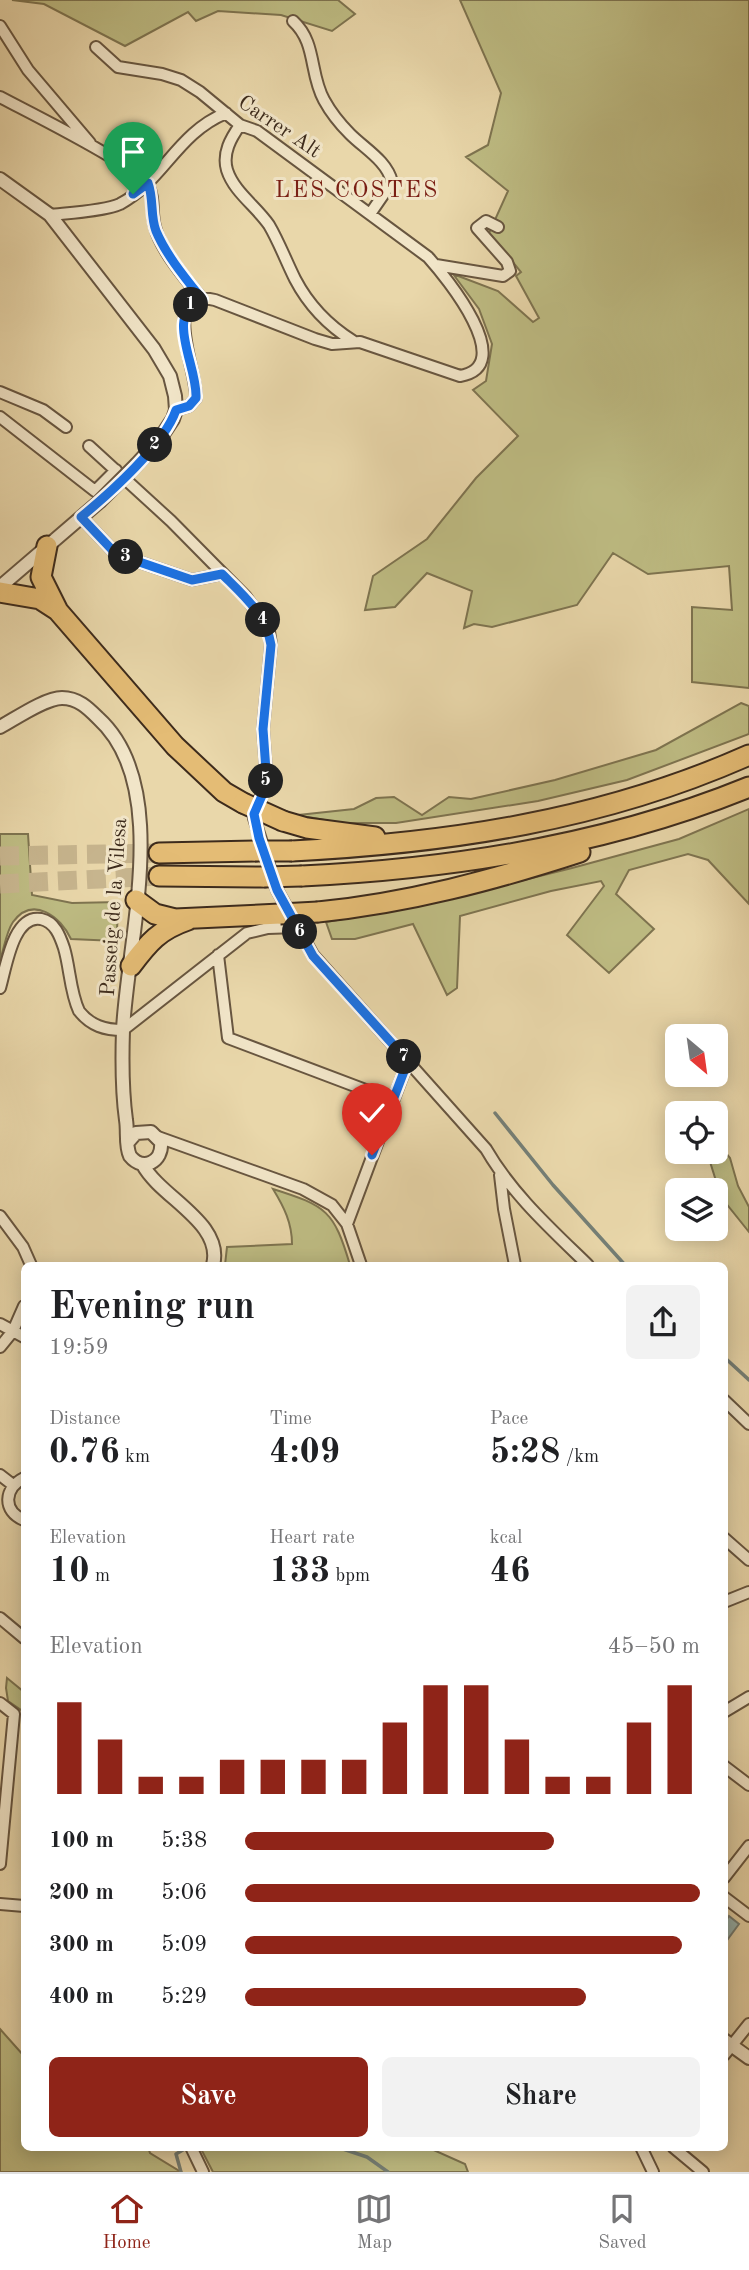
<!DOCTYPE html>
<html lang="en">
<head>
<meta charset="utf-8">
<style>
	body { margin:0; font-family:"Old Standard TT",serif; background:#f2f2f2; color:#202124; height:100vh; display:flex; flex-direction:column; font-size:26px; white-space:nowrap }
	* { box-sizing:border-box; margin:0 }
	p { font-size:23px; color:#757577 }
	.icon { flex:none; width:38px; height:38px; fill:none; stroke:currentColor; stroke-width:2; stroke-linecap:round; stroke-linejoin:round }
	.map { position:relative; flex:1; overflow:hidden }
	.side { position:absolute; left:21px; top:1262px; width:707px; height:889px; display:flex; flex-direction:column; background:#fff; border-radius:10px; box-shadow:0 4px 18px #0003 }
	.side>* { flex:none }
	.needle { width:46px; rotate:151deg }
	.fabs { position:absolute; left:665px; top:1024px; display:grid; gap:14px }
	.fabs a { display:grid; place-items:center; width:63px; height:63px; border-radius:10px; background:#fff; box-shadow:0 4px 18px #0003; font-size:35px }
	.pin { position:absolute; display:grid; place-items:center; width:60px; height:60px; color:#fff; margin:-72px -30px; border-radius:50% 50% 50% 0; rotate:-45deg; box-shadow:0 0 7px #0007 }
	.pin .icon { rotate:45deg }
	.km { position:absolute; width:35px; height:35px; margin:-18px; border-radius:50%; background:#222; color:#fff; font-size:19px; line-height:35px; text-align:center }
	.round { display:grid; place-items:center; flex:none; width:74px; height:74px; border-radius:10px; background:#f2f2f2 }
	.head { display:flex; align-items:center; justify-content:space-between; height:119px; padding:0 28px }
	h1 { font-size:38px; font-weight:700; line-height:52px }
	.stats { display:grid; grid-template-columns:repeat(3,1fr); gap:10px; height:119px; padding:7px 28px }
	.stats div { display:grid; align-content:center }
	.stats b { font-size:35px; font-weight:700 }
	.stats small { font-size:19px; font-weight:400 }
	.stats p { font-size:19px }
	.chart { height:196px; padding:14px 28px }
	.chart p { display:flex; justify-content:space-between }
	.chart svg { width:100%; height:126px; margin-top:7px; stroke:#8f2418; stroke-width:6 }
	.button { display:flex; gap:14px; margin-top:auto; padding:14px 28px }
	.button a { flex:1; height:80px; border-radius:10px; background:#8f2418; color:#fff; font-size:28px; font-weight:700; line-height:80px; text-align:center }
	.button a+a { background:#f2f2f2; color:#202124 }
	ul { padding:0 28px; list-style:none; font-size:23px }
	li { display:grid; grid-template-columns:112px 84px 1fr; align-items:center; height:52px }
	li i { height:18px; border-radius:9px; background:#8f2418 }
	.menu { display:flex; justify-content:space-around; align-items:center; height:98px; border-top:2px solid #e0e0e0; background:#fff; font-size:19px; color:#757577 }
	.menu a { display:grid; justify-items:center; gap:4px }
	.menu .current { color:#8f2418 }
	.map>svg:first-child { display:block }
	.green { fill:#bebc83; stroke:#7e7450; stroke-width:2 }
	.water { fill:#9ab7b2; stroke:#757f76; stroke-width:2 }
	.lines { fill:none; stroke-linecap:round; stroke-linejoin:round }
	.stream { stroke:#757f76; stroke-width:3.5 }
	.motorway-tunnel { stroke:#c7b58e; stroke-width:19; stroke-dasharray:19 10; stroke-linecap:butt }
	.minor-casing { stroke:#685640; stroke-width:14 }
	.tertiary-casing { stroke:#685640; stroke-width:16 }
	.motorway-casing { stroke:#3d2b1c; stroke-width:23 }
	.minor { stroke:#f1e5c8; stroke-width:10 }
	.tertiary { stroke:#f1e5c8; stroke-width:12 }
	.motorway { stroke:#e4bc75; stroke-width:19 }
	.tertiary-bridge-casing { stroke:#685640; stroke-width:16; stroke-linecap:butt }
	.motorway-bridge-casing { stroke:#3d2b1c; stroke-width:23; stroke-linecap:butt }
	.tertiary-bridge { stroke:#f1e5c8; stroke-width:12 }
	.motorway-bridge { stroke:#e4bc75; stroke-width:19 }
	.route-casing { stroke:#fff; stroke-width:14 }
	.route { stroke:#1a73e8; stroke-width:9 }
	.labels { text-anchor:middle; stroke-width:6; stroke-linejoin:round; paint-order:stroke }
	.street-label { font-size:21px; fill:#3d2b1c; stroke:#f1e5c8 }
	.neighbourhood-label { font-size:23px; letter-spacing:2px; fill:#7a1f14; stroke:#f1e5c8 }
</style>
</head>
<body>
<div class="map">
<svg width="749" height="2172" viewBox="0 0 749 2172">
	<rect width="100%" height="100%" fill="#e9d7aa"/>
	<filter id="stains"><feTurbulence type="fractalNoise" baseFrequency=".00286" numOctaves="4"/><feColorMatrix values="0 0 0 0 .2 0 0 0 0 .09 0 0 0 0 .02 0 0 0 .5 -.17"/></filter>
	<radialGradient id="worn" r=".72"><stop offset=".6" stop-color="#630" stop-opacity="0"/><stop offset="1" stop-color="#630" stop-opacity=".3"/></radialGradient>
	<path class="green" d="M 12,0 L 338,0 L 355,14 L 332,31 L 281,15 L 218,11 L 196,21 L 188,12 L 125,46 L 44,4 Z
		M 460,0 L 749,0 L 749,688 L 692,682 L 692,607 L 732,610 L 729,566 L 648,574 L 613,553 L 577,605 L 492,627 L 474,624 L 464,628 L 472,591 L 427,573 L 395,607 L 365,610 L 373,576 L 427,539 L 476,478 L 518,436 L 473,390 L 486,381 L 492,344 L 479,309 L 453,274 L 498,291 L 533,322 L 539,318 L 516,276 L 521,272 L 489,233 L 508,191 L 466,157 L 488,145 L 501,93 Z
		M 741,703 L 749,706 L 749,734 L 627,780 L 538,801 L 396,823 L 340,823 L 298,815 L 354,809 L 376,798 L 394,797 L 422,815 L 449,797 L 471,799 L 555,780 L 656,750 Z
		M 749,809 L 749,904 L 708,860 L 688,854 L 629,870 L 616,894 L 654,929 L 609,973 L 567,935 L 604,886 L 601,881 L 551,891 L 460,916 L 457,988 L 447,995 L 413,924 L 355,939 L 332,939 L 326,922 L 419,906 L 572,868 L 679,839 Z
		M 0,834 L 28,834 L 32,895 L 72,903 L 119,902 L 116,941 L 71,939 C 61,917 33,895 13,922 C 6,932 4,949 0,960 Z
		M 716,1141 L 730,1158 L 738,1186 L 749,1207 L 749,1232 L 721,1197 L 707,1152 L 716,1152 Z
		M 273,1189 C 327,1206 334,1211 350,1265 L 225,1265 L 227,1247 L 292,1244 C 292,1223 284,1207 273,1189 Z
		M 7,1678 L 24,1692 L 24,1712 L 8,1701 L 6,1688 Z
		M 0,2029 L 24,2056 L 24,2147 L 148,2147 L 150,2153 L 181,2172 L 0,2172 Z
		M 200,2147 L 427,2147 L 465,2164 L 468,2172 L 213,2172 Z"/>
	<path class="water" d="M 729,1916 L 739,1924 L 725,1943 L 725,1922 Z"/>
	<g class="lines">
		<path class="stream" d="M 495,1113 L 553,1185 L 625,1265
			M 724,1357 L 749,1380
			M 337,2147 L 367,2157 L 388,2172
			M 181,2172 L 176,2154 L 188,2147"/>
		<path class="motorway-tunnel" d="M 0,856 L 159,853
			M 0,884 L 159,876"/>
		<g class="minor-casing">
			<path id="minor" d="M 293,21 C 317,43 309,73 324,100 C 330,111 341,125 350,134 C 365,149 387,161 392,182 L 370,214
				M 0,26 L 28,70 L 90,143
				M 96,47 L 118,67 L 162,74 L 181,80 L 200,92 L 240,125 L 257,131 L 428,257 C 446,277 519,366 460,376 L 360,342 L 332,344 L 315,339 L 215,300 C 158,288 198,372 196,398 L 189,406 L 176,410
				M 0,97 C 26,111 138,166 148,185 C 155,198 151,213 155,227 C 160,249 187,281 202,299
				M 240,125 C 231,138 222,153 227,170 C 234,192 256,206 269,225 C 279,242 286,261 295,279 C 308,304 329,326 353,341
				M 50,215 C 68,213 105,211 120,204 C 163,181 177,133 226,113
				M 436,265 L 503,276 L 510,271 L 507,262 L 477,228 L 486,221 L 498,227
				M 0,392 L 43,410 L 66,427
				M 0,417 L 95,491 L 116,470
				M 89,446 L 171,521 L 246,597 L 264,622 L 269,631 L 271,645 L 263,729 L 267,784 L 255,808 L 254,818 L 277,890 L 313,955 L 486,1149 C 512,1194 551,1229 588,1265
				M 81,517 L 116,554 L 192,580 L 222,574
				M 218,955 L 228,1038 L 392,1100
				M 0,988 C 6,968 13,914 41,919 C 55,922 60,936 64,948 C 70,968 70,992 79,1011 C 91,1026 105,1030 123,1030 L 247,933 L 268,928 L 297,927
				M 158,1137 L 303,1189 L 332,1205 L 347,1224 L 361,1265
				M 500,1175 L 504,1209 L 515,1265
				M 0,1216 L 23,1247 L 31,1265
				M 347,1224 L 408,1061
				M 0,1324 L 24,1337
				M 0,1347 L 13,1331 L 24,1306
				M 724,1400 L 749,1424
				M 0,1475 L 13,1485
				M 24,1478 C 4,1488 2,1511 24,1520
				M 724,1538 L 749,1560
				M 724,1602 L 749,1592
				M 0,1618 L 24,1638
				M 0,1703 L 14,1714 L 0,1864
				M 724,1712 L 749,1697
				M 724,1766 L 749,1785
				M 724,1878 L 749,1846
				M 724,1897 L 749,1916
				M 0,1904 L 24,1906
				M 724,2055 L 749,2024
				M 191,2147 L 203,2172
				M 641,2147 L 653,2172
				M 673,2147 L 703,2172"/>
		</g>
		<g class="tertiary-casing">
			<path id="tertiary" d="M 0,179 L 50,215 L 154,349 L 170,376 L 175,396 L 176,410 L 173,419 L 159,440 L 137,464
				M 0,587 L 99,502
				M 0,727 C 15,719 45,698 62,698 C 78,698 88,708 98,718 C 173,786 127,941 123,1030 C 122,1060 122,1091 126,1120 C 128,1132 125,1145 130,1156 C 143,1172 163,1162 161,1142 L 151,1132 L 136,1133 L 129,1141
				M 143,1165 C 161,1198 224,1223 213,1265
				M 724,2040 L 749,2058"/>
		</g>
		<g class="motorway-casing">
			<path id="motorway" d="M 47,546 L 41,577 L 58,611 L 175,746 L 224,792 L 243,803
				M 0,592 L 40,599 L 57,610
				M 283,821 L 307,828 L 375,837
				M 292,851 C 450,843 603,820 749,755
				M 159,853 L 255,851
				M 159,876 L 264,877
				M 302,876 C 455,869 607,845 749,787
				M 136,900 L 155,914 L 175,919 L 280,914
				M 318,912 C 408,903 494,880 580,852
				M 131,966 C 149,942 159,930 188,920"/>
		</g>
		<use href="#minor" class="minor"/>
		<use href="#tertiary" class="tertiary"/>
		<use href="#motorway" class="motorway"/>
		<g class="tertiary-bridge-casing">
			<path id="tertiary-bridge" d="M 99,502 L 137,464"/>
		</g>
		<g class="motorway-bridge-casing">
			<path id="motorway-bridge" d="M 243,803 L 283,821
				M 255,851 L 292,851
				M 264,877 L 302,876
				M 280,914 L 318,912"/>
		</g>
		<use href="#tertiary-bridge" class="tertiary-bridge"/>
		<use href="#motorway-bridge" class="motorway-bridge"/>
	</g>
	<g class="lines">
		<g class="route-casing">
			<path id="route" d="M 133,194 L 148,183 C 154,199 150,216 156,231 C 166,255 186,279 202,299 C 163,314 198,366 196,398 L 189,406 L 176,410 C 164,445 110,493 81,517 L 116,554 L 192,580 L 222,574 C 243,595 266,614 271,645 L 263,729 L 267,784 L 254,814 L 259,838 L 277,890 L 313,956 L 408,1061 L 372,1155"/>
		</g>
		<use href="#route" class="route"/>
	</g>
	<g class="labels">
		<g class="street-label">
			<text transform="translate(280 126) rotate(34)" y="7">Carrer Alt</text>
			<text transform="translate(113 907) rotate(-86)" y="7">Passeig de la Vilesa</text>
		</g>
		<g class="neighbourhood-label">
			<text x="357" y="197">LES COSTES</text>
		</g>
	</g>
	<rect width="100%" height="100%" filter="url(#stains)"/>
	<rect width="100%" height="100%" fill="url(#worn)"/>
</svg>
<div class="fabs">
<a><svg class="needle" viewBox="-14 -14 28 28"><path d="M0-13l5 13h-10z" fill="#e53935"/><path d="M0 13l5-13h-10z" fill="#757577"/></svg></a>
<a><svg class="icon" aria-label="locate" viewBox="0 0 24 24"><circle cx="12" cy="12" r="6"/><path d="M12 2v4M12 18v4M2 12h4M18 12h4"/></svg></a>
<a><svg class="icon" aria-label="layers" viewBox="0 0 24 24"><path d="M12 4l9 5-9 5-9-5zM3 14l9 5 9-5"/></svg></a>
</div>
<div class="pin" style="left:133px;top:194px;background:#1e9e55"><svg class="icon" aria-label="arrive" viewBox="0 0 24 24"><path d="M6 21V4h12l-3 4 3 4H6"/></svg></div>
<div class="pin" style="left:372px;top:1155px;background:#d93025"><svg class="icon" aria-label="check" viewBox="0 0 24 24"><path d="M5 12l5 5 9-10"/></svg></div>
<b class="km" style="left:191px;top:305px">1</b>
<b class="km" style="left:155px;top:445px">2</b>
<b class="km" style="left:126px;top:557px">3</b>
<b class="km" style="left:263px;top:620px">4</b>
<b class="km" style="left:266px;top:781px">5</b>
<b class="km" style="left:300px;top:932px">6</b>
<b class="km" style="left:404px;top:1057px">7</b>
<section class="side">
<div class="head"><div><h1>Evening run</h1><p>19:59</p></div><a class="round"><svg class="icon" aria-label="share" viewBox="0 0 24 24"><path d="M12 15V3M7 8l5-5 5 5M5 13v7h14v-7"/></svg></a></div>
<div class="stats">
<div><p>Distance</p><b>0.76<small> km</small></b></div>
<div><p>Time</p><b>4:09</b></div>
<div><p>Pace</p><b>5:28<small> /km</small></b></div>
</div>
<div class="stats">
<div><p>Elevation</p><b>10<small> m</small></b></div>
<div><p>Heart rate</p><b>133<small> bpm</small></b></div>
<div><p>kcal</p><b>46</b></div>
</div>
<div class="chart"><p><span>Elevation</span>45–50 m</p>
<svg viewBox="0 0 160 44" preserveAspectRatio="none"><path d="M5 44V12M15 44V25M25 44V38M35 44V38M45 44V32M55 44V32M65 44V32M75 44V32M85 44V19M95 44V6M105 44V6M115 44V25M125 44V38M135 44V38M145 44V19M155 44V6"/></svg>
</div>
<ul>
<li><b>100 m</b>5:38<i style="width:68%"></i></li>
<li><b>200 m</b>5:06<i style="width:100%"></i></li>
<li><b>300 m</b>5:09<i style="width:96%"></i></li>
<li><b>400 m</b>5:29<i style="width:75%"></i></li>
</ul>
<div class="button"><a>Save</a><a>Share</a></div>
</section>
</div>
<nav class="menu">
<a class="current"><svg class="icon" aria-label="home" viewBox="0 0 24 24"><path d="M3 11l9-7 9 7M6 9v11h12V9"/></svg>Home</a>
<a><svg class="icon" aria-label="map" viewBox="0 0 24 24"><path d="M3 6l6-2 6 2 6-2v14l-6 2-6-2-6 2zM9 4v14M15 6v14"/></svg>Map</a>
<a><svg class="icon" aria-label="saved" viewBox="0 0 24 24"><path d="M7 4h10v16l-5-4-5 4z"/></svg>Saved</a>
</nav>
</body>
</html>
